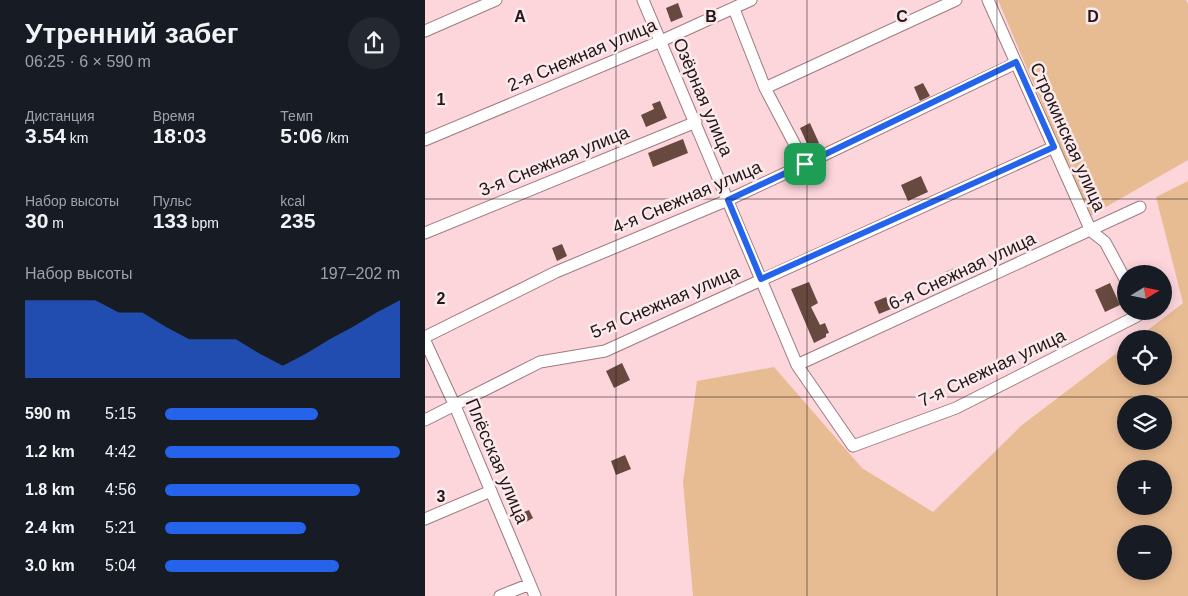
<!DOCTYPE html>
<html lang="ru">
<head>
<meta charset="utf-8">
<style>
	body { margin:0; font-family:Arial,sans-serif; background:#242831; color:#f1f3f6; height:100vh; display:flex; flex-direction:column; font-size:19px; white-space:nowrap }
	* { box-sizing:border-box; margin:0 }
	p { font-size:16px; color:#9ea1a6 }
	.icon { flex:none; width:28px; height:28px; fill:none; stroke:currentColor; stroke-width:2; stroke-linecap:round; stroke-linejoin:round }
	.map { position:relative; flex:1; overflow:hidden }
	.sheet { display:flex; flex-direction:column; background:#171b24; width:425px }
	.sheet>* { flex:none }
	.needle { width:32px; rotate:80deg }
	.tools { position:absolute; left:692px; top:265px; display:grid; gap:10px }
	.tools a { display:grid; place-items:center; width:55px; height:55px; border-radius:50%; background:#171b24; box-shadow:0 2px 12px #0003; font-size:25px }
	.pin { position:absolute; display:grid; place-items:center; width:42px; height:42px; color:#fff; margin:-21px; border-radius:10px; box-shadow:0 2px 8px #0006 }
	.round { display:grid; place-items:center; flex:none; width:52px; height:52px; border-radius:26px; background:#242831 }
	.overview { display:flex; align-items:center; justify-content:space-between; height:85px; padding:0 25px }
	h1 { font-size:28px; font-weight:800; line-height:38px }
	.stats { display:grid; grid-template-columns:repeat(3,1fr); gap:8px; height:85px; padding:5px 25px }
	.stats div { display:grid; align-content:center }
	.stats b { font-size:21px; font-weight:800 }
	.stats small { font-size:14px; font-weight:400 }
	.stats p { font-size:14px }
	.chart { height:140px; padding:10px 25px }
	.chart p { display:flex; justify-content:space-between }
	.chart svg { width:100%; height:90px; margin-top:5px; fill:#2563eb; opacity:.7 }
	ul { padding:0 25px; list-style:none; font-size:16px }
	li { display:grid; grid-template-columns:80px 60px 1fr; align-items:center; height:38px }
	li i { height:12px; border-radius:6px; background:#2563eb }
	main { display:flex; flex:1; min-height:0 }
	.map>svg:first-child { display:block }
	.green { fill:#e8bc93; fill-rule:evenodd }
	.building { fill:#684940 }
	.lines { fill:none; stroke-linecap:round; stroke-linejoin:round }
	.minor-casing { stroke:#9e7a80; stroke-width:13 }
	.minor { stroke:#fff; stroke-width:11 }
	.route-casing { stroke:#fff; stroke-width:10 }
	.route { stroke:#2563eb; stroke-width:6 }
	.grid { fill:none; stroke:#241618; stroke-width:1; stroke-opacity:0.55 }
	.labels { text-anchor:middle; stroke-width:5; stroke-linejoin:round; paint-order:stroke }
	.street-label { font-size:18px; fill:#241618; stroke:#faeaec }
	.grid-label { font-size:16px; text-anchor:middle; font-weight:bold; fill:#241618; stroke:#faeaec; stroke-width:5; stroke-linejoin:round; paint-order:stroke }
</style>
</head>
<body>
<main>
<section class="sheet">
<div class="overview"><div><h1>Утренний забег</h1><p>06:25 · 6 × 590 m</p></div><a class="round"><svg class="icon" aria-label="share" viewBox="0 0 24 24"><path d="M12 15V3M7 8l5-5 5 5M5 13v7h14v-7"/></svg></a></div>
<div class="stats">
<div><p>Дистанция</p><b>3.54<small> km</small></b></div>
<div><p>Время</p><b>18:03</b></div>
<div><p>Темп</p><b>5:06<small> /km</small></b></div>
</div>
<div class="stats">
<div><p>Набор высоты</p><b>30<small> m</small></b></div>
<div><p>Пульс</p><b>133<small> bpm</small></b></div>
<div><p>kcal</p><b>235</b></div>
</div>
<div class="chart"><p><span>Набор высоты</span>197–202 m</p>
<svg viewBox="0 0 160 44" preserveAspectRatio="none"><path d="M0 44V6L10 6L20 6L30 6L40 12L50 12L60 19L70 25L80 25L90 25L100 32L110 38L120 32L130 25L140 19L150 12L160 6V44z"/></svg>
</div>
<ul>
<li><b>590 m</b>5:15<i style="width:65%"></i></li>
<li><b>1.2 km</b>4:42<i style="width:100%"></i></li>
<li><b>1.8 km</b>4:56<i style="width:83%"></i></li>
<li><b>2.4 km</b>5:21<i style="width:60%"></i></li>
<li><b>3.0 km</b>5:04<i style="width:74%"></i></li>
</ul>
</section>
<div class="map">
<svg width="763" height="596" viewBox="0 0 763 596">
	<rect width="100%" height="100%" fill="#fdd6dc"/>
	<path class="green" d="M 573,0 L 761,0 L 763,4 L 763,160 L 660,219 L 615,99 Z
		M 763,181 L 763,596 L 268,596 L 258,482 L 272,381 L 349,367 L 437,468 L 508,512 L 597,425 L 701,346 L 701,376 L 739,376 L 739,339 L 711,339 L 758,303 L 731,197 ZM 701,404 L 739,404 L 739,441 L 701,441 ZM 701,469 L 739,469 L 739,506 L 701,506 ZM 701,534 L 739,534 L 739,571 L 701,571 Z"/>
	<path class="building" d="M 253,3 L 258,17 L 246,22 L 241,8 Z
		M 498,83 L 505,96 L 495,101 L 489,87 Z
		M 235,101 L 242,118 L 221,127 L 216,115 L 229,109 L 227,104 Z
		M 385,123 L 394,143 L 384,148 L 375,128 Z
		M 258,139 L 263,153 L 228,167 L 223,153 Z
		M 496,176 L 503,192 L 483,201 L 476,185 Z
		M 137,244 L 142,256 L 132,261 L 127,248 Z
		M 534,266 L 538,274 L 524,281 L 520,272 Z
		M 384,282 L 393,303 L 386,307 L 395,325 L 400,323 L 404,333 L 401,334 L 401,337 L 389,343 L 366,289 Z
		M 685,283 L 695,305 L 680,312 L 670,290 Z
		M 461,297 L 466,309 L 454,314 L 449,302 Z
		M 197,363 L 205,380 L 189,388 L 181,371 Z
		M 200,455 L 206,469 L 191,475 L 186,461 Z
		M 104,510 L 108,518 L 101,522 L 96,513 Z"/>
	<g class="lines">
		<g class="minor-casing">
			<path id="minor" d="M 218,0 L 372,365 L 428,446 L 531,408 L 712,316 L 712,311
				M 563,0 L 666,231 L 680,242 L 701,281
				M 309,9 L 340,88 L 380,164
				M 0,31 L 71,0
				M 340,88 L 531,0
				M 0,140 L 236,41 L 326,0
				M 0,233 L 271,122
				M 0,337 L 131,272 L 303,200 L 380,164 L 591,63
				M 0,341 L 30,406 L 110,596
				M 372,365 L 715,207
				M 0,420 L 115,362 L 180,351 L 629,147
				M 0,519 L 66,491
				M 75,596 L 105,584"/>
		</g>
		<use href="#minor" class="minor"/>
	</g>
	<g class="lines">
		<g class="route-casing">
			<path id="route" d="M 591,62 L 629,147 L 336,279 L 303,200 L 380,164 Z"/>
		</g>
		<use href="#route" class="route"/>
	</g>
	<path class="grid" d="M 191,0 L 191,596M 382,0 L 382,596M 572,0 L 572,596M 0,199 L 763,199M 0,397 L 763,397"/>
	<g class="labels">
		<g class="street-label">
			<text transform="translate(157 55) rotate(-23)" y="6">2-я Снежная улица</text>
			<text transform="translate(278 97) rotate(67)" y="6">Озёрная улица</text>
			<text transform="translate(643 137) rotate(66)" y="6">Строкинская улица</text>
			<text transform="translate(129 161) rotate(-22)" y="6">3-я Снежная улица</text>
			<text transform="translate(262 197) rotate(-23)" y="6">4-я Снежная улица</text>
			<text transform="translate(537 271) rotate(-25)" y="6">6-я Снежная улица</text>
			<text transform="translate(240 302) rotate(-23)" y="6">5-я Снежная улица</text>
			<text transform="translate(567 368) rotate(-25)" y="6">7-я Снежная улица</text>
			<text transform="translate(72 461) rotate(67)" y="6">Плёсская улица</text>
		</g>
	</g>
	<g class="grid-label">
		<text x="95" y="22">A</text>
		<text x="286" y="22">B</text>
		<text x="477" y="22">C</text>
		<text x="668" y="22">D</text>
		<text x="16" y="105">1</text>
		<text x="16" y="304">2</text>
		<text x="16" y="502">3</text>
	</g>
</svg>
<div class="tools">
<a><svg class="needle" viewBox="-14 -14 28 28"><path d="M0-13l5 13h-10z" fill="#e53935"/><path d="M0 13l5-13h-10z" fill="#9ea1a6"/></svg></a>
<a><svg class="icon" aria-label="locate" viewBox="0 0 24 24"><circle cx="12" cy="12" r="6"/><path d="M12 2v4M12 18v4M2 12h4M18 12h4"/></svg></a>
<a><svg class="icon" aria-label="layers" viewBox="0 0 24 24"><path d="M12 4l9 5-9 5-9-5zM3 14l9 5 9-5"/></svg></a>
<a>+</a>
<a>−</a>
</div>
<div class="pin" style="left:380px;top:164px;background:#1e9e55"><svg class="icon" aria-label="arrive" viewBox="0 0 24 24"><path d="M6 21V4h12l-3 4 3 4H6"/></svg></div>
</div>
</main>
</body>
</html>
